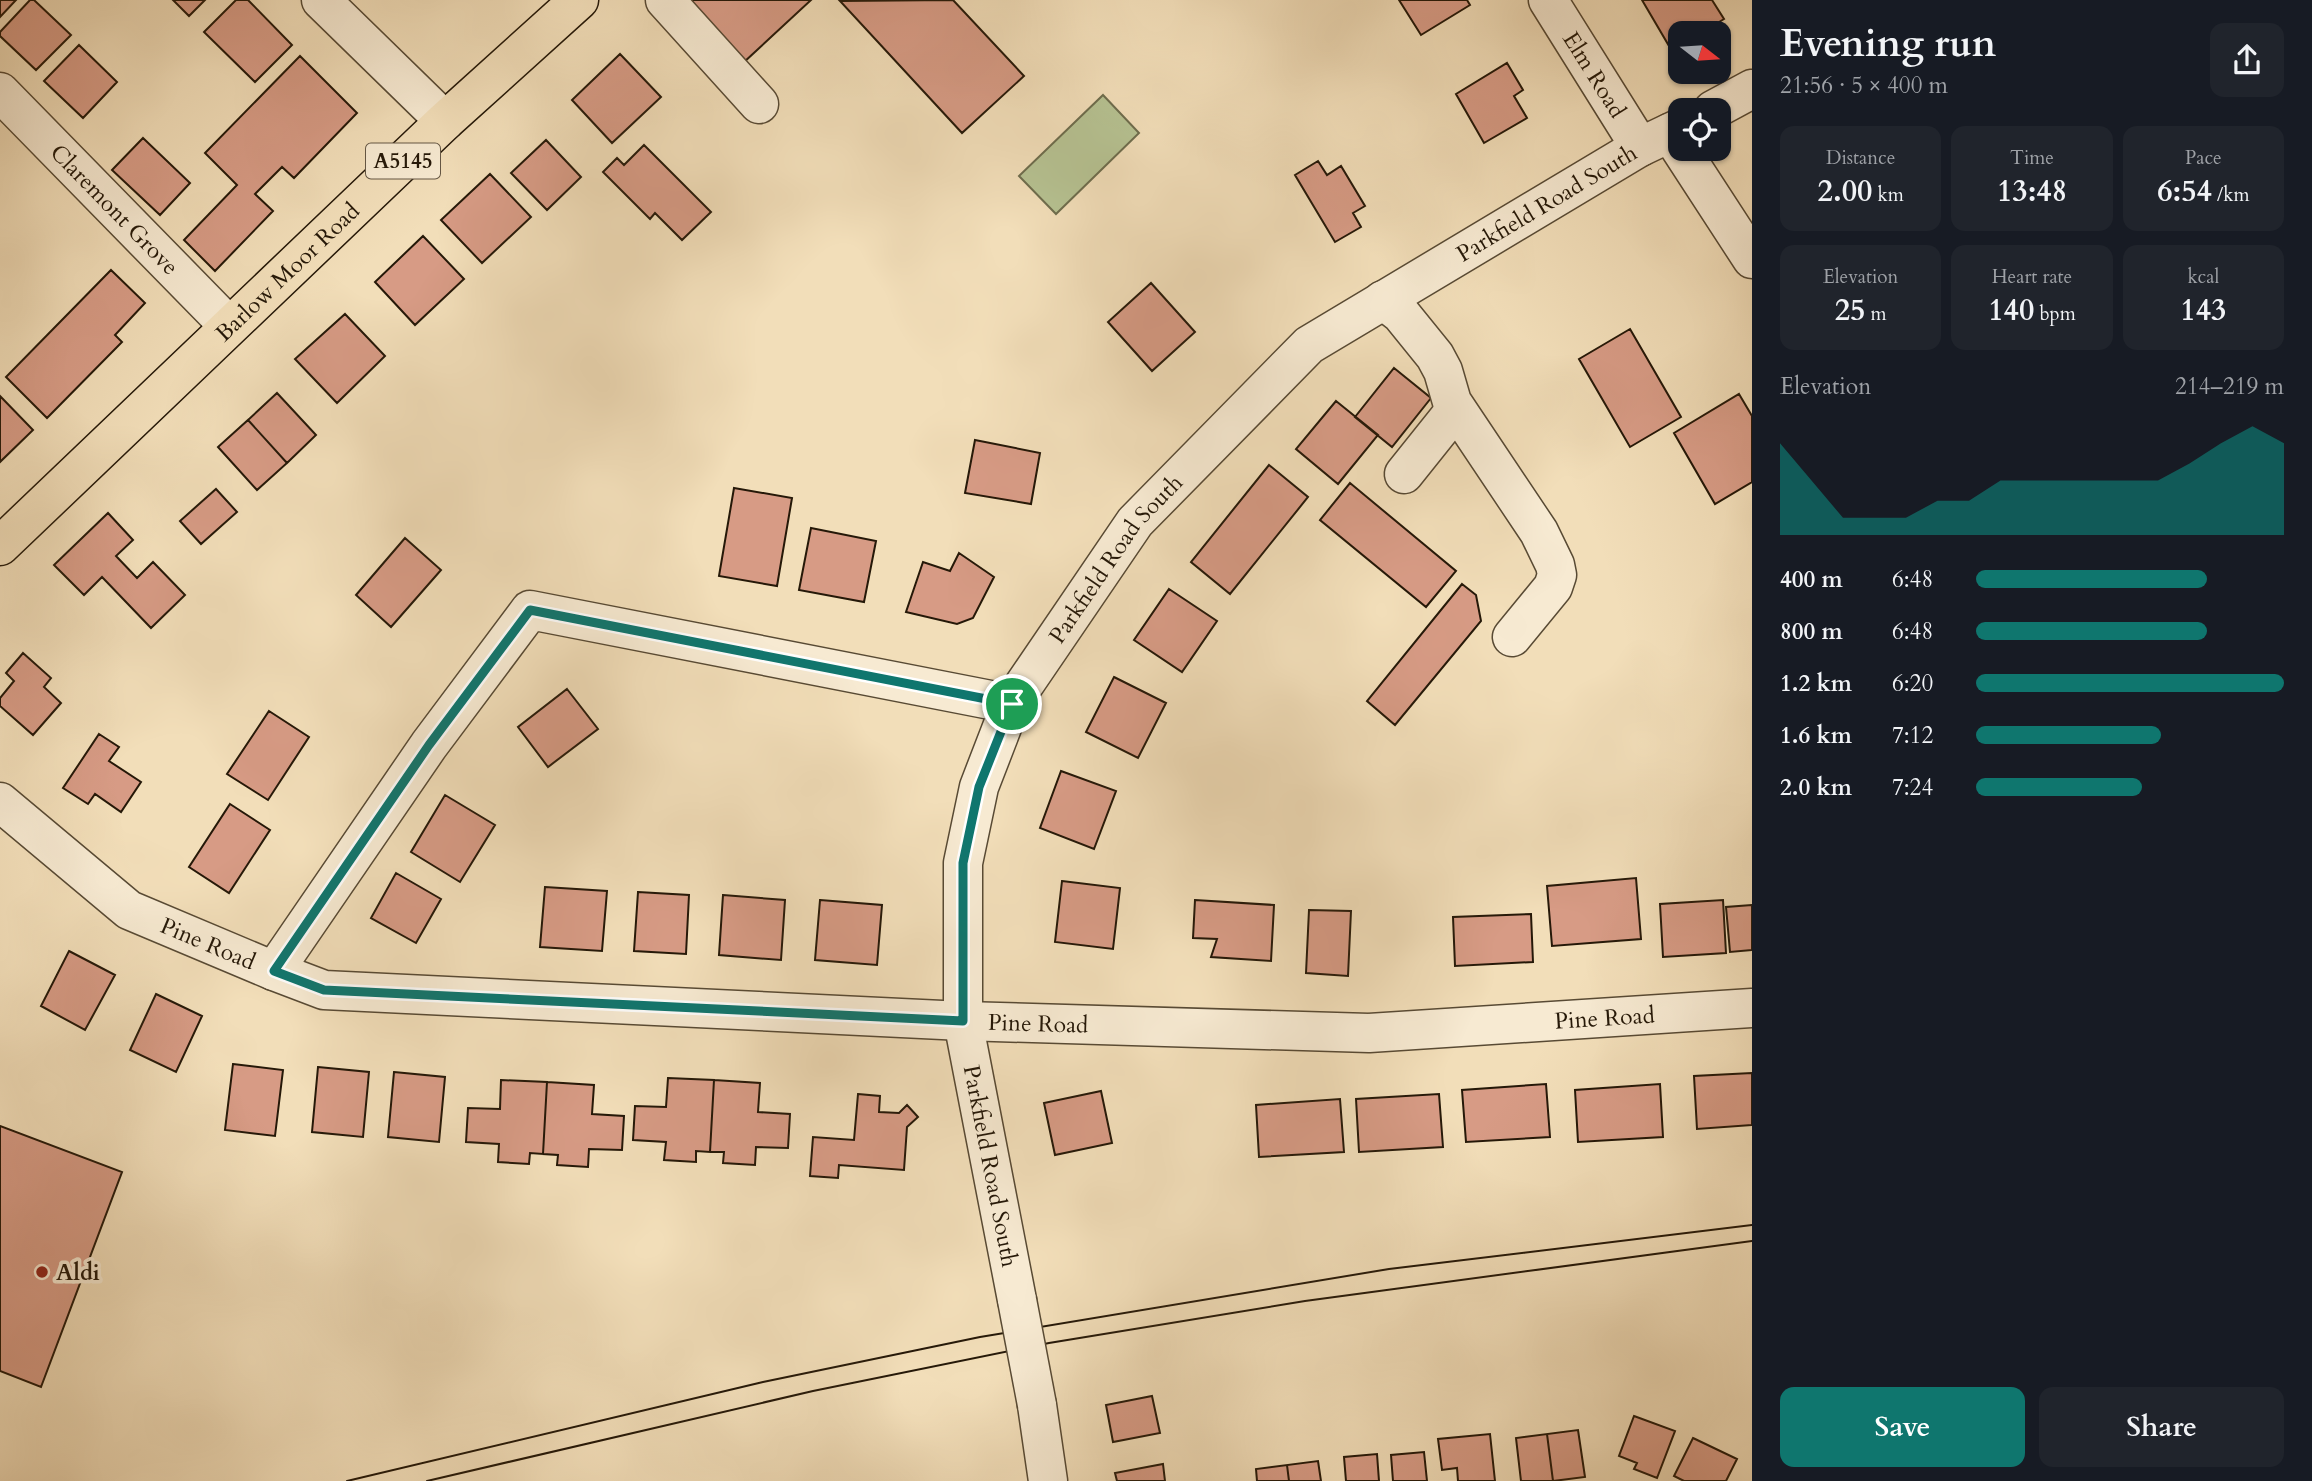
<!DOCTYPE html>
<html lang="en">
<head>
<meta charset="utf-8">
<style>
	body { margin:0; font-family:Cardo,serif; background:#20242c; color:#f1f3f6; height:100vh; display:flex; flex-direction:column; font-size:26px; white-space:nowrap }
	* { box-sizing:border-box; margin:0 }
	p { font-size:23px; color:#9ea1a6 }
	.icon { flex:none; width:38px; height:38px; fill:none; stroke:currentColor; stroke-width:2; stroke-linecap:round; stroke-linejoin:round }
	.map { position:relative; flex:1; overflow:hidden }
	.panel { display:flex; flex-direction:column; background:#171b24; width:560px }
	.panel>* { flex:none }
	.needle { width:46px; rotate:107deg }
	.controls { position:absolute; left:1668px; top:21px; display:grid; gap:14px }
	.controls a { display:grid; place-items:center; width:63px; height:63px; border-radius:14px; background:#171b24; box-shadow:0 2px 5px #0004; font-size:35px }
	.pin { position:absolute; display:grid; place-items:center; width:60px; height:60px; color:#fff; margin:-30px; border:4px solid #fff; border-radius:50%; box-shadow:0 2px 7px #0007 }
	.round { display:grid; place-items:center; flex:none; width:74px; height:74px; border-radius:14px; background:#20242c }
	.headline { display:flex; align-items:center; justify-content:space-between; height:119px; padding:0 28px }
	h1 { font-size:38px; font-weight:600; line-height:52px }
	.stats { display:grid; grid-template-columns:repeat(3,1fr); gap:10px; height:119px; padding:7px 28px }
	.stats div { display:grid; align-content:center; border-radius:14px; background:#20242c; text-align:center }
	.stats b { font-size:30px; font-weight:600 }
	.stats small { font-size:19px; font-weight:400 }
	.stats p { font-size:19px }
	.chart { height:196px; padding:14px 28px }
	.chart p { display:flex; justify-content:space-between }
	.chart svg { width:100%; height:126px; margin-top:7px; fill:#0f766e; opacity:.7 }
	.action { display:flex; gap:14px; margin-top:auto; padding:14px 28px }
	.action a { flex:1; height:80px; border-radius:14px; background:#0f766e; color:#fff; font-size:28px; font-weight:600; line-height:80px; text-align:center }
	.action a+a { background:#20242c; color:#f1f3f6 }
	ul { padding:0 28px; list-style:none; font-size:23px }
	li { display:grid; grid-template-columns:112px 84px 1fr; align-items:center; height:52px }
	li i { height:18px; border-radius:9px; background:#0f766e }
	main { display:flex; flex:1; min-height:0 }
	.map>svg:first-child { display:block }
	.grass { fill:#b6c292; stroke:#6e6d4d; stroke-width:2 }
	.building { fill:#d79b85; stroke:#251808; stroke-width:2 }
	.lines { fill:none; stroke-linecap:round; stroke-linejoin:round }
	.minor-casing { stroke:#584a34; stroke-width:41 }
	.major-casing { stroke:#251808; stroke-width:41 }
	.minor { stroke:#f7ead2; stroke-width:38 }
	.major { stroke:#f2deb9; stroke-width:38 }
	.tram { stroke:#251808; stroke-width:2 }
	.minor-bridge-casing { stroke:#584a34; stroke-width:41; stroke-linecap:butt }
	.minor-bridge { stroke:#f7ead2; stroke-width:38 }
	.route-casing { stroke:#fff; stroke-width:14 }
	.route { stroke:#0f766e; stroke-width:9 }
	.poi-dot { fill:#8f2418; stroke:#f7ead2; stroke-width:2.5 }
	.labels { text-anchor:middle; stroke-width:7; stroke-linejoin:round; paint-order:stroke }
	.shield { fill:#f7ead2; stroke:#645745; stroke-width:2 }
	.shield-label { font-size:21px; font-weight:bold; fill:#251808 }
	.street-label { font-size:23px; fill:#251808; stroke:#f7ead2 }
	.poi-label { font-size:23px; font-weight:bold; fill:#251808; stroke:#f7ead2; text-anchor:start }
</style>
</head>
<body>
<main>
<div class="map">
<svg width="1752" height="1481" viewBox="0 0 1752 1481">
	<rect width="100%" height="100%" fill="#f2deb9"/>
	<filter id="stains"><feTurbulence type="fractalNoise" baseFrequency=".00286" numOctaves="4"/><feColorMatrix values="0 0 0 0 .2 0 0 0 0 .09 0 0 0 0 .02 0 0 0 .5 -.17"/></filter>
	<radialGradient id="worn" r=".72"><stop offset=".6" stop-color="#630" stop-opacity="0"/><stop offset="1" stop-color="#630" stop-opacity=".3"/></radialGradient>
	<path class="grass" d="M 1103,95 L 1139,133 L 1056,214 L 1019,176 Z"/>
	<path class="building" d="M 0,0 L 16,0 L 0,17 Z
		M 30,0 L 34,0 L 71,35 L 36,70 L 0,36 L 0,32 Z
		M 173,0 L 205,0 L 189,16 Z
		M 236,0 L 248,0 L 292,45 L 255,82 L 204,32 Z
		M 685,0 L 811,0 L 743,63 Z
		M 953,0 L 1024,76 L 962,133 L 840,1 Z
		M 1399,0 L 1467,0 L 1470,5 L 1421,35 Z
		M 1642,0 L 1712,0 L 1724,19 L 1701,33 L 1680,33 L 1680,46 L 1672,51 Z
		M 79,45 L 117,82 L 83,118 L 44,81 Z
		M 620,54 L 661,97 L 612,143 L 572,100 Z
		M 300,56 L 357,113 L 294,178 L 282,167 L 255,194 L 273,211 L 215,271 L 184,240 L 237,185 L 205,153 Z
		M 1507,63 L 1523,90 L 1514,96 L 1527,118 L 1484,143 L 1456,94 Z
		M 143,138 L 190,183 L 160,215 L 112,170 Z
		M 546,140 L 581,177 L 547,210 L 511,173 Z
		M 644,145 L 711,212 L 682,240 L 655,213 L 650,219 L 603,172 L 617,158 L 624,165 Z
		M 1318,161 L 1327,175 L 1341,166 L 1365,206 L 1353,213 L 1361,227 L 1335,242 L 1295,175 Z
		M 490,174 L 531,217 L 482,263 L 441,220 Z
		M 423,236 L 464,279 L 415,325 L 375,282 Z
		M 111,270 L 145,303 L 115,335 L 122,342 L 47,418 L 6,377 Z
		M 1151,283 L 1195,332 L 1152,371 L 1108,322 Z
		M 345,314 L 385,356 L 337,403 L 295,359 Z
		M 1630,329 L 1681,417 L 1630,447 L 1579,359 Z
		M 1394,368 L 1431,398 L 1392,447 L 1355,417 Z
		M 277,393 L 316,435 L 287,463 L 248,420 Z
		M 1739,394 L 1752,416 L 1752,482 L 1715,504 L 1674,433 Z
		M 0,396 L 33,430 L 0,462 Z
		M 1336,401 L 1378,435 L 1338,484 L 1296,449 Z
		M 248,420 L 287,463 L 257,490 L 218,447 Z
		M 975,440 L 1040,453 L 1031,504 L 965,493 Z
		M 1269,465 L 1308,497 L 1230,594 L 1191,562 Z
		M 1350,483 L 1456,571 L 1426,607 L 1320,520 Z
		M 734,488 L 792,498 L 777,586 L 719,576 Z
		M 216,489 L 237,512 L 201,544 L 180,521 Z
		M 108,513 L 133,540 L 116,556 L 137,578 L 153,562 L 185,595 L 151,628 L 102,577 L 84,595 L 54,565 Z
		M 811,528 L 876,541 L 864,602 L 799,590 Z
		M 405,538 L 441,570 L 391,627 L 356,595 Z
		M 959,553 L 994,577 L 973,618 L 957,624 L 906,612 L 923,562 L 950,571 Z
		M 1462,584 L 1476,595 L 1481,621 L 1395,725 L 1367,701 Z
		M 1169,589 L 1217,621 L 1182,672 L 1134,640 Z
		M 23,653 L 51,678 L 44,687 L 61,703 L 33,735 L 0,706 L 0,698 L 14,681 L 6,673 Z
		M 1114,677 L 1166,703 L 1138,758 L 1086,732 Z
		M 567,689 L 598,729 L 548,767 L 518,727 Z
		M 269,711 L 309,737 L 268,800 L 227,774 Z
		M 99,734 L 119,747 L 109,761 L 141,782 L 121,812 L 95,794 L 88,804 L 63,788 Z
		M 1061,771 L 1116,791 L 1094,849 L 1040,828 Z
		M 445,795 L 495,825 L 460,882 L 411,852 Z
		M 230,804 L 270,830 L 229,893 L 189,867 Z
		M 396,873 L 441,899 L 416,943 L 371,918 Z
		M 1636,878 L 1641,939 L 1552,946 L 1547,886 Z
		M 1062,881 L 1120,888 L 1113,949 L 1055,942 Z
		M 545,887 L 607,891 L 602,951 L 540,947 Z
		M 638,892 L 689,895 L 686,954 L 634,951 Z
		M 723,895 L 785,900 L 781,960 L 719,955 Z
		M 820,900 L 882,905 L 877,965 L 815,960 Z
		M 1195,900 L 1274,905 L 1271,961 L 1211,957 L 1217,939 L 1193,938 Z
		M 1723,900 L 1726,953 L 1663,957 L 1660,904 Z
		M 1752,905 L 1752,950 L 1730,952 L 1726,907 Z
		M 1309,910 L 1351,911 L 1348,976 L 1306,973 Z
		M 1531,914 L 1533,962 L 1455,966 L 1453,917 Z
		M 69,951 L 115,975 L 85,1030 L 41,1006 Z
		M 156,994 L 202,1016 L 176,1072 L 130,1050 Z
		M 233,1064 L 283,1070 L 275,1136 L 225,1130 Z
		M 318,1067 L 369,1072 L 363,1137 L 312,1132 Z
		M 394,1072 L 445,1077 L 439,1142 L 388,1137 Z
		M 1752,1073 L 1752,1125 L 1697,1129 L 1694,1076 Z
		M 668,1078 L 714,1080 L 710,1152 L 696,1151 L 696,1162 L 664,1160 L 666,1142 L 633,1140 L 635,1106 L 666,1107 Z
		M 501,1080 L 547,1082 L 543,1154 L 530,1153 L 529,1164 L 498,1162 L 499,1144 L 466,1142 L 468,1108 L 500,1109 Z
		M 714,1080 L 760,1083 L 758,1112 L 790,1114 L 788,1148 L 756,1147 L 755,1165 L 723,1163 L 724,1152 L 710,1152 Z
		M 547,1082 L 594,1085 L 592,1114 L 624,1116 L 622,1150 L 589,1149 L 588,1167 L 557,1165 L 558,1155 L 543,1154 Z
		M 1546,1084 L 1550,1137 L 1466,1142 L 1462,1090 Z
		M 1660,1084 L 1663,1137 L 1578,1142 L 1575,1090 Z
		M 1101,1091 L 1112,1143 L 1055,1155 L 1044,1103 Z
		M 858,1094 L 880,1096 L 879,1112 L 899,1113 L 907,1105 L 918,1117 L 907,1127 L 904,1170 L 839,1165 L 838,1178 L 810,1176 L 813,1137 L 854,1140 Z
		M 1439,1094 L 1443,1147 L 1359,1152 L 1356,1099 Z
		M 1340,1099 L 1344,1152 L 1259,1157 L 1256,1105 Z
		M 0,1126 L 122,1172 L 41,1387 L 0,1371 Z
		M 1152,1396 L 1160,1433 L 1113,1442 L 1106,1405 Z
		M 1634,1416 L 1675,1431 L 1657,1478 L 1634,1469 L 1637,1463 L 1619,1456 Z
		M 1578,1430 L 1585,1477 L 1553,1481 L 1547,1434 Z
		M 1490,1434 L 1495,1481 L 1458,1481 L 1457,1468 L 1442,1470 L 1438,1439 Z
		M 1547,1434 L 1553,1481 L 1521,1481 L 1516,1438 Z
		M 1693,1438 L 1737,1459 L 1726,1481 L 1684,1481 L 1674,1476 Z
		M 1424,1452 L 1427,1481 L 1393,1481 L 1391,1455 Z
		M 1377,1454 L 1379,1481 L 1346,1481 L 1344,1457 Z
		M 1318,1461 L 1321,1481 L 1289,1481 L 1287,1465 Z
		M 1163,1464 L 1165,1481 L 1117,1481 L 1115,1473 Z
		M 1287,1465 L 1289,1481 L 1257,1481 L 1256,1469 Z"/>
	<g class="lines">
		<g class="minor-casing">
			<g id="minor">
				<path d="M 321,0 L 445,121"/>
				<path d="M 665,0 L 759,104"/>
				<path id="s1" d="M 1548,0 L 1640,147"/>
				<path id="s2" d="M 0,92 L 229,326"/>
				<path d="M 1713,110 L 1752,89"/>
				<path d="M 1670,133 L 1752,259"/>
				<path d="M 1383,300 L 1401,314 L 1435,356 L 1443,371 L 1452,402 L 1539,532 L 1555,565 L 1557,575 L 1553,587 L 1512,637"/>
				<path d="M 1404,474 L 1456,409"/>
				<path id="s3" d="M 0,802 L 129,910 L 274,971 L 324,990 L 963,1021 L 1369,1033 L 1752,1008"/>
				<path d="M 274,971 L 429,745 L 530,610 L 1011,704"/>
				<path id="s4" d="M 1017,1300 L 963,1021 L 963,863 L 979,787 L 1011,704 L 1135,522 L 1309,345 L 1640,147 L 1680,128"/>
				<path d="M 1037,1405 L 1048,1481"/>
			</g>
		</g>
		<g class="major-casing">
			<g id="major">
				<path id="s5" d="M 0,546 L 445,121 L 579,0"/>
			</g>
		</g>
		<use href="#minor" class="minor"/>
		<use href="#major" class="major"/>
		<path class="tram" d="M 347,1481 L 763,1382 L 980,1337 L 1389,1269 L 1752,1225
			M 427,1481 L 813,1391 L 1049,1343 L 1305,1301 L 1752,1241"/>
		<g class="minor-bridge-casing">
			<path id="minor-bridge" d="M 1017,1300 L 1037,1405"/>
		</g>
		<use href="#minor-bridge" class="minor-bridge"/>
	</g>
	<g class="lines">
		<g class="route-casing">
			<path id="route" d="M 530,610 L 1012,704 L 979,787 L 963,863 L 963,1021 L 324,990 L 274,971 L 429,745 Z"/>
		</g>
		<use href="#route" class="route"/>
	</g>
	<circle class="poi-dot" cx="42" cy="1272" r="7"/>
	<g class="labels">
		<rect class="shield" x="366" y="143.5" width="74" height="35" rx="5"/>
		<g class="shield-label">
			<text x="403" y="168">A5145</text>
		</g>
		<g class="street-label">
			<text dy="8" stroke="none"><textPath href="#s1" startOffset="88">Elm Road</textPath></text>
			<text dy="8" stroke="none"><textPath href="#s4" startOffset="1354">Parkfield Road South</textPath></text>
			<text dy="8" stroke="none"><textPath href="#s2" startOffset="164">Claremont Grove</textPath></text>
			<text dy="8" stroke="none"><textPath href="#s5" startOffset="397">Barlow Moor Road</textPath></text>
			<text dy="8" stroke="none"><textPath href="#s4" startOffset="788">Parkfield Road South</textPath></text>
			<text dy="8" stroke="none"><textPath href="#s3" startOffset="254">Pine Road</textPath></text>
			<text dy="8" stroke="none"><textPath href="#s3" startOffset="1661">Pine Road</textPath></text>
			<text dy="8" stroke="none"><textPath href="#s3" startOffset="1094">Pine Road</textPath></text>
			<text transform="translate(991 1166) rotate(79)" y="8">Parkfield Road South</text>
		</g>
		<g class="poi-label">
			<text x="56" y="1280">Aldi</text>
		</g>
	</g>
	<rect width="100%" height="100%" filter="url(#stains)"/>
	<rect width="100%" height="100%" fill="url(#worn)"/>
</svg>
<div class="controls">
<a><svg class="needle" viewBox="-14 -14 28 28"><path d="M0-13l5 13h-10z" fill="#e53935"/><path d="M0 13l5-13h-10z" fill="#9ea1a6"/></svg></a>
<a><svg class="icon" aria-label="locate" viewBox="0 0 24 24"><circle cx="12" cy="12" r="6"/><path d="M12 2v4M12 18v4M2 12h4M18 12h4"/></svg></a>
</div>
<div class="pin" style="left:1012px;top:704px;background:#1e9e55"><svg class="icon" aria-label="arrive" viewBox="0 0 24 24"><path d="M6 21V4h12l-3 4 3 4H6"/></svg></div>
</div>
<section class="panel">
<div class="headline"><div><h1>Evening run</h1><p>21:56 · 5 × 400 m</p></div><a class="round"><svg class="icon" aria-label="share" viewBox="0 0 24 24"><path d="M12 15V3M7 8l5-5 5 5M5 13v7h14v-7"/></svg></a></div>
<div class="stats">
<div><p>Distance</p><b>2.00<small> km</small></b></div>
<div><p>Time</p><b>13:48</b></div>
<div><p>Pace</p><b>6:54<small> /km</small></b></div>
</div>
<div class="stats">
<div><p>Elevation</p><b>25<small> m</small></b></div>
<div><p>Heart rate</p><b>140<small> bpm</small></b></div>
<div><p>kcal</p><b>143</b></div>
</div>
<div class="chart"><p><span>Elevation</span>214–219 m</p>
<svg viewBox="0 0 160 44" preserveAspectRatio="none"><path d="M0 44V12L10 25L20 38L30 38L40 38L50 32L60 32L70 25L80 25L90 25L100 25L110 25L120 25L130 19L140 12L150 6L160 12V44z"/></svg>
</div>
<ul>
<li><b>400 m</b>6:48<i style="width:75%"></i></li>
<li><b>800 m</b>6:48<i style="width:75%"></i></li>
<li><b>1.2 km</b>6:20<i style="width:100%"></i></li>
<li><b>1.6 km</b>7:12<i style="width:60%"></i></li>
<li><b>2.0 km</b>7:24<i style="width:54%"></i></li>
</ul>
<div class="action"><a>Save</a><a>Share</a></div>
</section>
</main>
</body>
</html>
